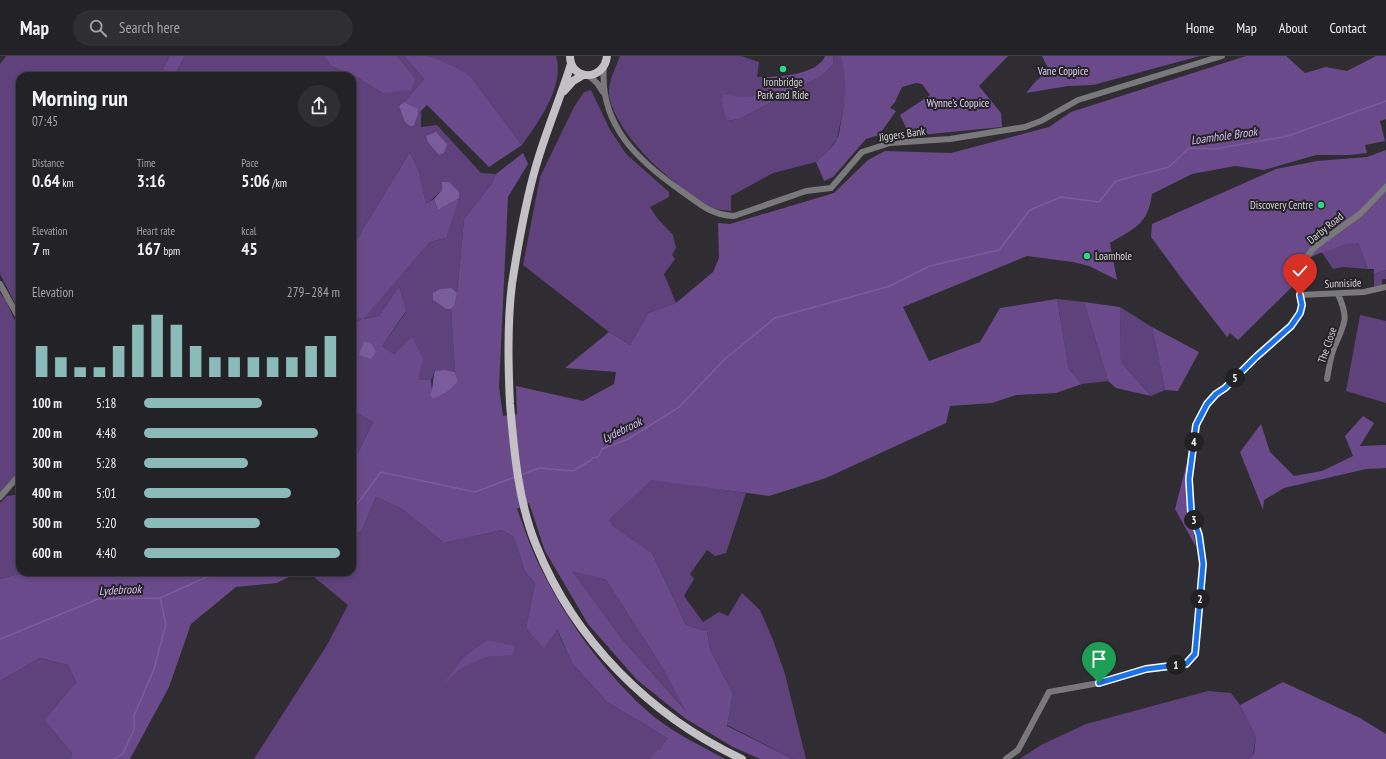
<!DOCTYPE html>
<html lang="en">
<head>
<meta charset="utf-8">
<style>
	body { margin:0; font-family:"PT Sans Narrow",sans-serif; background:#2f2f32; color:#f1f3f6; height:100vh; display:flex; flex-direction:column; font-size:15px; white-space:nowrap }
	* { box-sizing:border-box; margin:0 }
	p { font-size:13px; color:#a3a4a7 }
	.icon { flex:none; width:22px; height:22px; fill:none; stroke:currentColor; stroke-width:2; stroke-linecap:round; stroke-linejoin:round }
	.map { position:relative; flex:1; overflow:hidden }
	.sheet { position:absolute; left:16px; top:16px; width:340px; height:504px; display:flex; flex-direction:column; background:#232226; border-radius:12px; box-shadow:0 2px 6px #0003,0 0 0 1px #403f43 }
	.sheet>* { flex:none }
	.pin { position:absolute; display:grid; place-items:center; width:34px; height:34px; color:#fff; margin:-41px -17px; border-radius:50% 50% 50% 0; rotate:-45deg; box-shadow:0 0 4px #0007 }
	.pin .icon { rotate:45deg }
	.km { position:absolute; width:20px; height:20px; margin:-10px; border-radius:50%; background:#222; color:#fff; font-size:11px; line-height:20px; text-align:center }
	.round { display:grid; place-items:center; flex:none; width:42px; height:42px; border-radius:21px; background:#2f2f32 }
	.head { display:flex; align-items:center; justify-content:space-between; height:68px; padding:0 16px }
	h1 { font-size:22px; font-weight:600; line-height:30px }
	.figures { display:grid; grid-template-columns:repeat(3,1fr); gap:6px; height:68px; padding:4px 16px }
	.figures div { display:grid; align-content:center }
	.figures b { font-size:17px; font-weight:600 }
	.figures small { font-size:11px; font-weight:400 }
	.figures p { font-size:11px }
	.chart { height:112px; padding:8px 16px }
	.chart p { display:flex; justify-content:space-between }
	.chart svg { width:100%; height:72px; margin-top:4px; stroke:#8bbbb9; stroke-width:6 }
	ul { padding:0 16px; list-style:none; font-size:13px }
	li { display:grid; grid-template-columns:64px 48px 1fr; align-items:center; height:30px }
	li i { height:10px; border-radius:5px; background:#8bbbb9 }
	header { display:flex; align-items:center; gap:24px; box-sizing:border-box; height:56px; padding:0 20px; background:#232226; border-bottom:1px solid #403f43 }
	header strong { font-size:19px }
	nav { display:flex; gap:22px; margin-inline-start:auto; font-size:14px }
	.search { width:280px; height:36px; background:#2f2f32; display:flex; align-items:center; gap:10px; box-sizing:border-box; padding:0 14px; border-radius:22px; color:#a3a4a7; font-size:15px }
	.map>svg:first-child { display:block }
	.green { fill:#5f427c }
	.forest { fill:#6a4a8a; fill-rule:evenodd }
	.water { fill:#7a5b9c }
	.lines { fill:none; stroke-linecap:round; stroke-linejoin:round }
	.stream { stroke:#7a5b9c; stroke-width:1.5 }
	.minor { stroke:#79787a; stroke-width:6 }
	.major { stroke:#c3c1c6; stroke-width:8 }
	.route-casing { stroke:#fff; stroke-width:8 }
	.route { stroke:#1a73e8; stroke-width:5 }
	.poi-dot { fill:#2cd884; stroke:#262428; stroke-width:1.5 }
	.labels { text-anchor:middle; stroke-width:4; stroke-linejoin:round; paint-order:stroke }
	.park-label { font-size:11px; fill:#e0cff4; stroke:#262428 }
	.poi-label { font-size:11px; fill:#d5d4d7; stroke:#262428 }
	.street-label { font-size:11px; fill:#d5d4d7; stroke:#262428 }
	.water-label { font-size:12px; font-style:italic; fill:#d6bcf4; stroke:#262428 }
</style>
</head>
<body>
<header>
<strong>Map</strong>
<div class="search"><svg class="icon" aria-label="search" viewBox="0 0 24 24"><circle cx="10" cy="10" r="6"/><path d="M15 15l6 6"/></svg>Search here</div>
<nav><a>Home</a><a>Map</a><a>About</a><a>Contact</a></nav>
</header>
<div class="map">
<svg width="1386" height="703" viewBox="0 0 1386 703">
	<rect width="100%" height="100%" fill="#2f2d32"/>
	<path class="green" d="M 6,0 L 170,0 L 159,20 L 20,20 L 20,257 L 0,218 L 0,8 Z
		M 185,0 L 324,0 L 331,10 L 355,20 L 382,37 L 415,22 L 397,0 L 404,0 L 424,23 L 404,46 L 399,50 L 414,70 L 418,59 L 418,53 L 421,55 L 421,71 L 437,69 L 481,117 L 496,118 L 492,127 L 464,163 L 457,237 L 452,232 L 433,244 L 446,253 L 451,253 L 455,316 L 435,315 L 431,324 L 418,325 L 412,282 L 394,298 L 382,290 L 406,256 L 399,230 L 379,260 L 362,263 L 352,269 L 352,261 L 362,263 L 430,186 L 446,182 L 442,134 L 426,149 L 419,115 L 410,96 L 352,191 L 352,20 L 174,20 Z
		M 428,0 L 556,0 C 565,30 539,65 522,89 L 471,21 Z
		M 620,0 L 741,0 L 759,6 L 757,21 L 765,21 L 767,36 L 757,40 L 721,45 L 728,65 L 739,63 L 822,20 L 834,7 L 833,0 L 841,0 L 846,20 L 845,44 L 837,83 L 830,93 L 816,106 L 773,117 L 731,140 L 731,155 C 725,154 718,154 713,152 C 676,133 621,84 610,44 C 606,29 615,14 620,0 Z
		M 591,34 L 609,72 L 626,98 L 669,136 L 669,141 L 650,151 L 657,162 L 673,179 L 676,192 L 672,199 L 675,203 L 664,218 L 676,247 L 648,257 L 630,289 L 609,276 L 523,209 L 540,121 L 574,51 L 584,36 Z
		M 1349,187 L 1358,187 L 1368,213 L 1343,211 L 1333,213 L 1321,195 C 1331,194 1339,188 1349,187 Z
		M 1386,214 L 1386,223 L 1382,223 L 1382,229 L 1374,231 L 1374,218 Z
		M 0,237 L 6,245 L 20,276 L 20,413 L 0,437 Z
		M 1057,243 L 1084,246 L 1108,325 L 1082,328 L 1069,313 Z
		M 1120,251 L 1152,271 L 1165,334 L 1151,340 L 1121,306 Z
		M 1360,259 L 1386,265 L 1386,347 L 1346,335 Z
		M 352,354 L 373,366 L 358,397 L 352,403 Z
		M 651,423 L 746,437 L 726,497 L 715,500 L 707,494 L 690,518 L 694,523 L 684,540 L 703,566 L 719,556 L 728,560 L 742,537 L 760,554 L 773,584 L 785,618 L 806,703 L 793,703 L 727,669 L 733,638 L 710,593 L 707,575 L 686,569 L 652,497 L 613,470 L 608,465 Z
		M 20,438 L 20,516 L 27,516 L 0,523 L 0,447 L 7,440 Z
		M 376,441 L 402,453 L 444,487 L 502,474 L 514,481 L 525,516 L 535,527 L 526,572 L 556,572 L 572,607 L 607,646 L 667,682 L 660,694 L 658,694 L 649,703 L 254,703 L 327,589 L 348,549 L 308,516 L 352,516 L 352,481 L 362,474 Z
		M 571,514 L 606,524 L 662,611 L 688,657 L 622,583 Z
		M 40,602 L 68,609 L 76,626 L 44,664 L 73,698 L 71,703 L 0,703 L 0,625 Z
		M 1208,635 L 1231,637 L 1240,649 L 1256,681 L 1252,703 L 1020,703 L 1041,689 L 1086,668 Z"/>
	<path class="forest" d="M 170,0 L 185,0 L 174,20 L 159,20 Z
		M 324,0 L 397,0 L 415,22 L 412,34 L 382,37 L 355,20 L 331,10 Z
		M 404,0 L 428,0 L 455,11 L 471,21 L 522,89 L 489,111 L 427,49 L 421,55 L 404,46 L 424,23 Z
		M 825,0 L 833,0 L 834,7 L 822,20 L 739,63 L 727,65 L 721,45 L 724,38 C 739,42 752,42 767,36 L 765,21 C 781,21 818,18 825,0 Z
		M 841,0 L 1008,0 L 979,30 L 1001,57 L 1002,71 L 910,80 L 900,59 L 930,39 L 922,28 L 916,27 L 902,31 L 895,46 L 890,52 L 896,55 L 879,79 L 866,83 L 833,121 L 824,125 L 816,106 C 823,99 833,92 837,83 C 840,78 840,70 841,65 C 846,40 847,24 841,0 Z
		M 1042,0 L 1200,0 L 1093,29 L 1068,30 L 1026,37 L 1037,24 L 1047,16 L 1048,12 Z
		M 1246,0 L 1286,0 L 1305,17 L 1326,11 L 1347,15 L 1376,0 L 1386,0 L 1386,63 L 1380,65 L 1385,85 L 1365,89 L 1367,97 L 1349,99 L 1316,99 L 1264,114 L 1235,110 L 1192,118 L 1152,138 C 1148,168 1135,172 1110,187 L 1117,224 L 1089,210 L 1073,206 L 1027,200 L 903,251 L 929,305 L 980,286 L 1000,252 L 1057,243 L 1069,313 L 1082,328 L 1056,337 L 1016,339 L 992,347 L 950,350 L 946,367 L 826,422 L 769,440 L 651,424 L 609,464 L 613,470 L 652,497 L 686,569 L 707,575 L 710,593 L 733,638 L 727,670 L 793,703 L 760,703 L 733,691 L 686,663 L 637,624 L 588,568 L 545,495 L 529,447 L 517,453 C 523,468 528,484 534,498 C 560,555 599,611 645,653 C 667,674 698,688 725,703 L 649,703 L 658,693 L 660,694 L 667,682 L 607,646 L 572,607 L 557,573 L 544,592 L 526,572 L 535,527 L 525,516 L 514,481 L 502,474 L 444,487 L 402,453 L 376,441 L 362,474 L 352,481 L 352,403 L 358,397 L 373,366 L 352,354 L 352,269 L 362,263 L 352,261 L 352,191 L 410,96 L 419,115 L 426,148 L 434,143 L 438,154 L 459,142 L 446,182 L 430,186 L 363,263 L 379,260 L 399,230 L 406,255 L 382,290 L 394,298 L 412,281 L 423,302 L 418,324 L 431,324 L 432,335 L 430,339 L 458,325 L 455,316 L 451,253 L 455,249 L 457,237 L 464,163 L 492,127 L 496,118 L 523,97 L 528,108 L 508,141 L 499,331 L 503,360 L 517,358 L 516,330 L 583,345 L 614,328 L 616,316 L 565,312 L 609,276 L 630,289 L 648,257 L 676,247 L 713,216 L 719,202 L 718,167 L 730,168 L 834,137 L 868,104 L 885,95 L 951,97 L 1049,71 L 1071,56 ZM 572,515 L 606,524 L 662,611 L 686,655 L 622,583 Z
		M 1386,94 L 1386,214 L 1374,218 L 1374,213 L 1368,213 L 1358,187 C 1342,187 1343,190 1330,194 C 1320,197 1316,198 1306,204 L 1301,200 L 1292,215 L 1293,230 L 1238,284 L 1230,277 L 1227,281 L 1185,227 L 1151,181 L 1152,168 L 1276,113 L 1317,105 L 1367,101 Z
		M 1084,246 L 1120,251 L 1121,306 L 1151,340 L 1116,332 L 1108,325 Z
		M 1152,271 L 1199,296 L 1178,335 L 1165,334 Z
		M 1363,360 L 1374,367 L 1360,390 L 1386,389 L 1386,412 L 1366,413 L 1284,432 L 1264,444 L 1263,454 L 1240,396 L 1261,368 L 1270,396 L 1294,420 L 1322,415 L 1353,400 L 1345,380 Z
		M 1191,391 C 1190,405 1186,420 1186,434 C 1187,454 1194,472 1196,491 L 1175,453 Z
		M 27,516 L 299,516 L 277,527 L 236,531 L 191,568 L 169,631 L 130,703 L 71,703 L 72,697 L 44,664 L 76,626 L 68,609 L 40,602 L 0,625 L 0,523 Z
		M 488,584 L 515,590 L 513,599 L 485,601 L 461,612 L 441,631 L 464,601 Z
		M 1283,626 L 1360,662 L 1386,678 L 1386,703 L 1250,703 L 1254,697 L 1256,681 L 1240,649 Z"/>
	<path class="water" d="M 404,46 L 418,53 L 418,59 L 414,70 L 410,70 L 405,66 L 399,50 Z
		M 436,76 L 447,88 L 444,97 L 439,99 L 428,86 L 426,80 Z
		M 442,126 L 449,126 L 459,136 L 459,142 L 438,154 L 434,143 L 442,134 Z
		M 452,232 L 457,237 L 455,249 L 451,253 L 446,253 L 433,244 L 433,237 L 440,233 Z
		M 364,286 L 371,287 L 376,296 L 371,303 L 359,299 Z
		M 444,314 L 455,316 L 458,325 L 448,335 L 433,343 L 430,339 C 434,331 432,323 435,315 Z"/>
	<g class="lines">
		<path class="stream" d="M 521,419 L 539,412 L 573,415 L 591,404 L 592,402 L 598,401 L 602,393 L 628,383 L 678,352 L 726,302 L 775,262 L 890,230 L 930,210 L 999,194 L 1030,154 L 1061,141 L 1099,146 L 1116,125 L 1169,111 L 1189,92 L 1215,93 L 1288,80 L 1386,45
			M 352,455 L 381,416 L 475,436 L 515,421
			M 0,583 L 98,543 L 160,542 L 218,516
			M 115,703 L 123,697 L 134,674 L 134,660 L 154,613 L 166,568 L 160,542"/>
		<path class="minor" d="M 604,11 C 599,68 637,104 680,134 C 699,147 710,159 734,160 L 806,135 L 831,132 L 862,96 L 890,87 L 950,83 L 1025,71 L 1041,65 L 1078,44 L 1222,0
			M 588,19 L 597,27 L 603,36
			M 0,228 L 20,264
			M 1300,239 L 1364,236 L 1386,231
			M 1327,323 C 1329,313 1330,302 1334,292 C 1344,267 1350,265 1338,238
			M 0,441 L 20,418
			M 1006,703 L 1018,694 L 1049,636 L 1099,627 L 1146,613 L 1186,608 L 1195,598 L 1203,508 L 1199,479 L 1191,456 L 1189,423 L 1197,369 L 1207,348 L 1216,338 L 1225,332 L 1256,301 L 1291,270 L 1300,257 L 1302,249 L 1296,216 L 1300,208 L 1316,190 L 1361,157 L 1386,131"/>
		<path class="major" d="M 570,0 C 570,25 604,26 607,0
			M 571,8 C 560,43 546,75 536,110 C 525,148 518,189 512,228 C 507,267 508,308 510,348 C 514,394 518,445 536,489 C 574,584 650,660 742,703
			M 564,35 L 573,25 L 583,19"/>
	</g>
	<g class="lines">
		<g class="route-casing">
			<path id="route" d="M 1099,627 L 1146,613 L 1186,608 L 1195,598 L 1203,508 L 1199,479 L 1191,456 L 1189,423 L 1196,369 L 1207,348 L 1216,338 L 1225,332 L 1256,301 L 1291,270 L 1300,257 L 1302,249 L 1300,239"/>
		</g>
		<use href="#route" class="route"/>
	</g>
	<g class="poi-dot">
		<circle cx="783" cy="13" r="4"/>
		<circle cx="1321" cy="149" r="4"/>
		<circle cx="1087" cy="200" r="4"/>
	</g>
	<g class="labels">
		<g class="park-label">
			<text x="1063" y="19">Vane Coppice</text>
			<text x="958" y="51">Wynne's Coppice</text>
		</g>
		<g class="poi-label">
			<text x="783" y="30">Ironbridge<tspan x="783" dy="13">Park and Ride</tspan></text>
			<text x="1313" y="153" text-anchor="end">Discovery Centre</text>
			<text x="1095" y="204" text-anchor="start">Loamhole</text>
		</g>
		<g class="street-label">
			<text transform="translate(902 78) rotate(-8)" y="4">Jiggers Bank</text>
			<text transform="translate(1325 172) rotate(-39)" y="4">Darby Road</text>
			<text transform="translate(1343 227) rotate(-2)" y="4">Sunniside</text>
			<text transform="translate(1327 289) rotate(-71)" y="4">The Close</text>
		</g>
		<g class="water-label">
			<text transform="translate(1224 80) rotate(-8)" y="4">Loamhole Brook</text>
			<text transform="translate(622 374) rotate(-26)" y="4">Lydebrook</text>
			<text transform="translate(120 534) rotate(-3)" y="4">Lydebrook</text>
		</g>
	</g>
</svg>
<div class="pin" style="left:1099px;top:627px;background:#1e9e55"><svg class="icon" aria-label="arrive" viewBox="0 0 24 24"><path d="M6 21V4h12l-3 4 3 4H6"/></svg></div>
<div class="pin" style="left:1300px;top:239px;background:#d93025"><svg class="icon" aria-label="check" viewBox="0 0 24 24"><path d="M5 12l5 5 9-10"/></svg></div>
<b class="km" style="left:1176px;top:609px">1</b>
<b class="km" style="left:1200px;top:543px">2</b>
<b class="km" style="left:1194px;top:464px">3</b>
<b class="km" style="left:1194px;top:386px">4</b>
<b class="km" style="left:1235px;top:322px">5</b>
<section class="sheet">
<div class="head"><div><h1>Morning run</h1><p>07:45</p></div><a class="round"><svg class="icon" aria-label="share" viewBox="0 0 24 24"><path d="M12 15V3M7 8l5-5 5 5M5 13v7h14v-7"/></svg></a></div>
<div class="figures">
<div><p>Distance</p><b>0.64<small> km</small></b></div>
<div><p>Time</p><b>3:16</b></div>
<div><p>Pace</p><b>5:06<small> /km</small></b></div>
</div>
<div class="figures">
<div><p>Elevation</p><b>7<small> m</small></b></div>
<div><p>Heart rate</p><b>167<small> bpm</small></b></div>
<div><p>kcal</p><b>45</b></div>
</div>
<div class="chart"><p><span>Elevation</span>279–284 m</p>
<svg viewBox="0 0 160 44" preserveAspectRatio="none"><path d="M5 44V25M15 44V32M25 44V38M35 44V38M45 44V25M55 44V12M65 44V6M75 44V12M85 44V25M95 44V32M105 44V32M115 44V32M125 44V32M135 44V32M145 44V25M155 44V19"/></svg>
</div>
<ul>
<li><b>100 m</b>5:18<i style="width:60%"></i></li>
<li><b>200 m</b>4:48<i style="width:89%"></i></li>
<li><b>300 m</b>5:28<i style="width:53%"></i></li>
<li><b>400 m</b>5:01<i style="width:75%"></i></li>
<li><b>500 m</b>5:20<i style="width:59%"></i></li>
<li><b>600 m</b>4:40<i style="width:100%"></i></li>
</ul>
</section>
</div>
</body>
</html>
